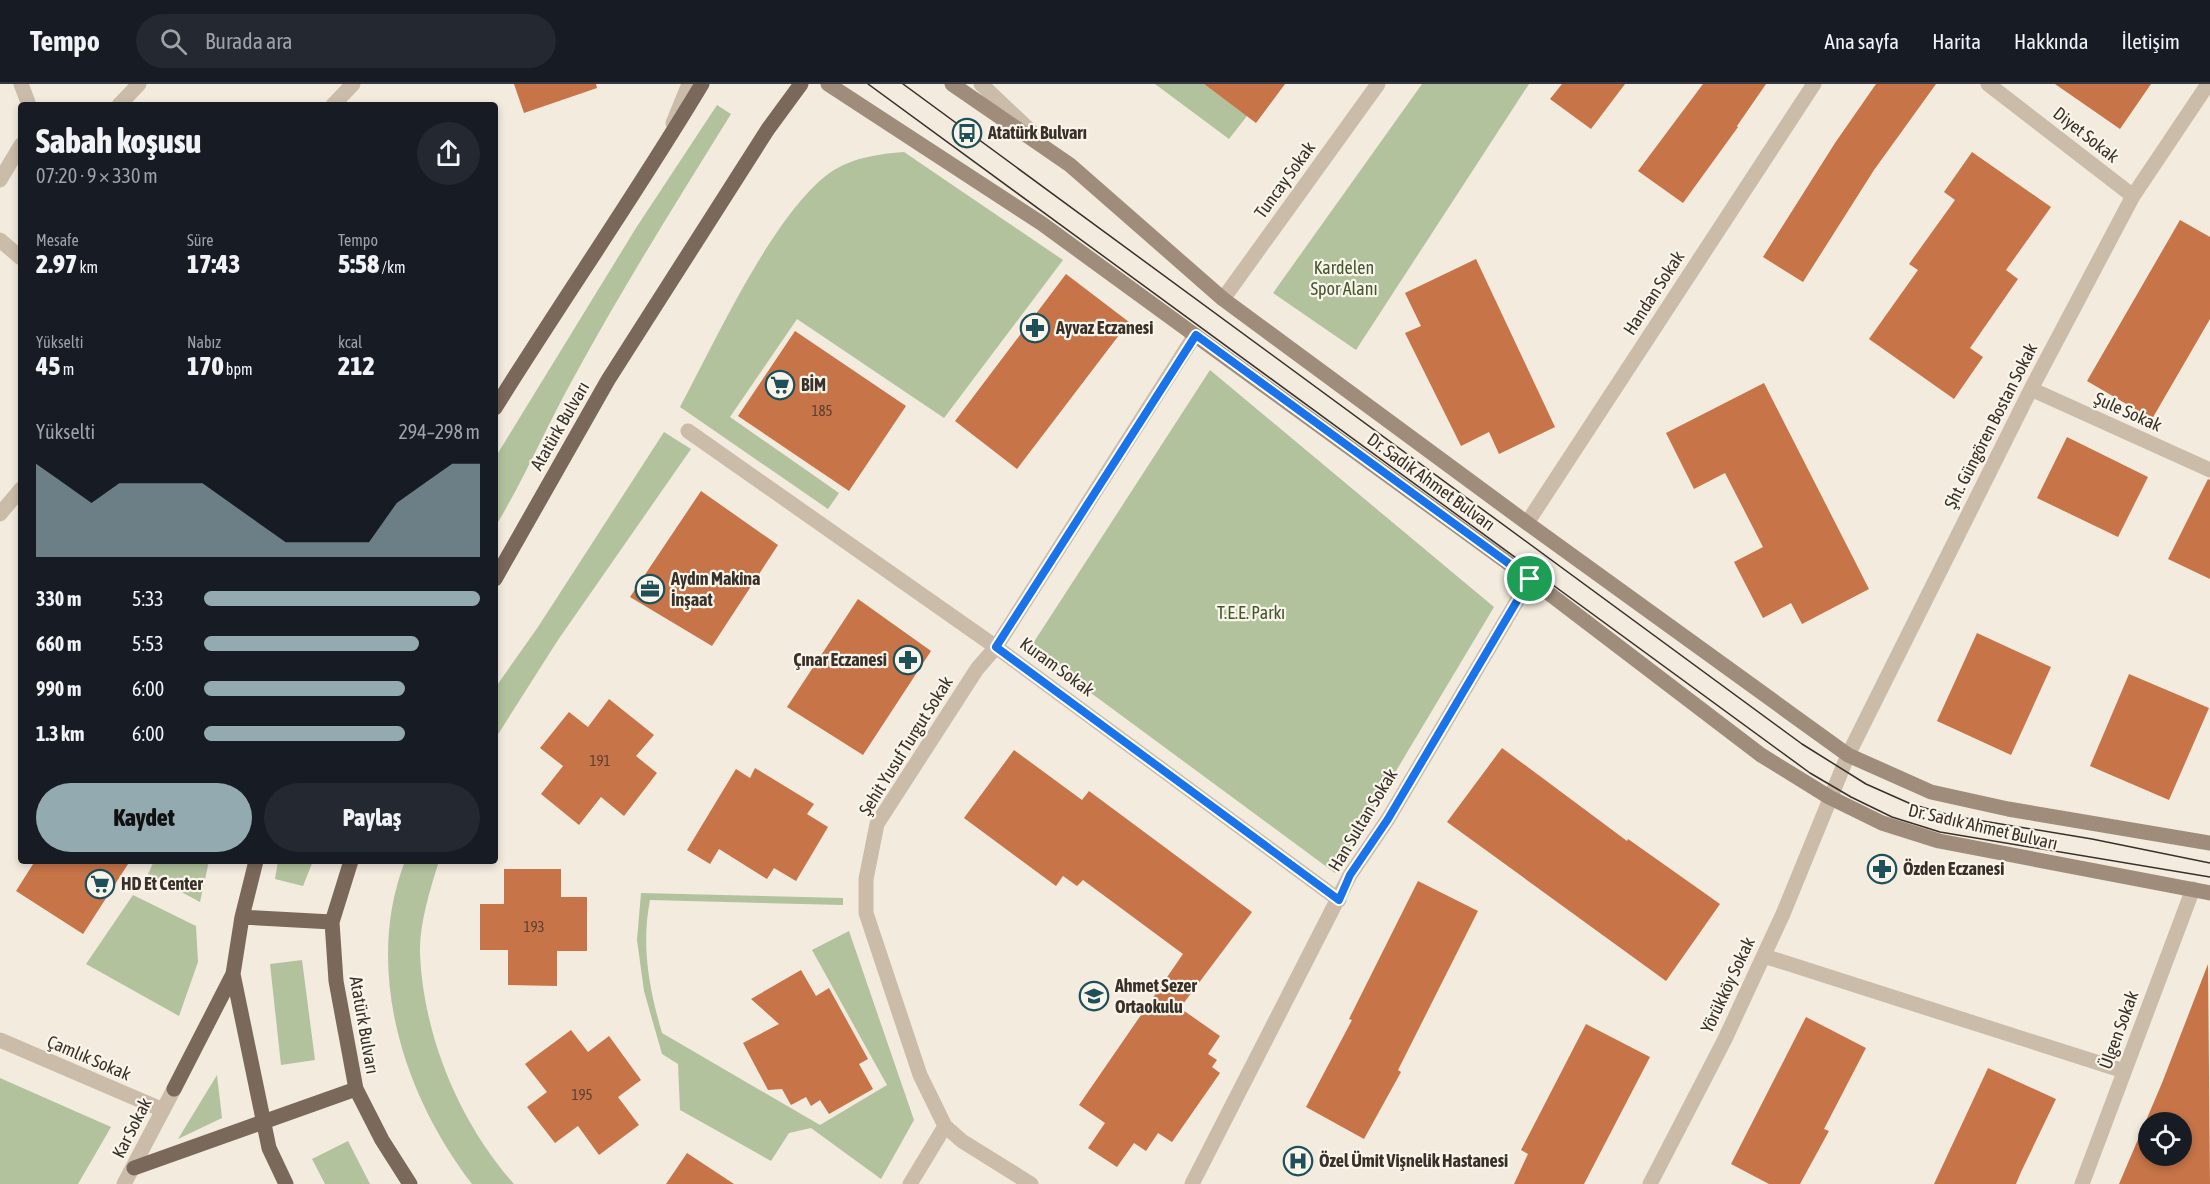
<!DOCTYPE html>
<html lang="tr">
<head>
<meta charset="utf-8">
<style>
	body { margin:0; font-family:"Asap Condensed",sans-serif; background:#242831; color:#f1f3f6; height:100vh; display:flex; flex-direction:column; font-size:22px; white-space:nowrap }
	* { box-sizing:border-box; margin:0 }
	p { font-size:20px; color:#9ea1a6 }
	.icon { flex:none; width:33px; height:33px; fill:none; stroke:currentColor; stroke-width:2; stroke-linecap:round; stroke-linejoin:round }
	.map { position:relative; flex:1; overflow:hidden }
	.side { position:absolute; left:18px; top:18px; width:480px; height:762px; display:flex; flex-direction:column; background:#171b24; border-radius:6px; box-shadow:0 3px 9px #0003 }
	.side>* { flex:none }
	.tools { position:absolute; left:2138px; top:1028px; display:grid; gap:12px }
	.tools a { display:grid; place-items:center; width:54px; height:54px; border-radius:50%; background:#171b24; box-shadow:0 3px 9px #0003; font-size:30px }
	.pin { position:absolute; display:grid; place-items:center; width:51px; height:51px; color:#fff; margin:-26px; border:3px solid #fff; border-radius:50%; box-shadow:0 2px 6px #0007 }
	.round { display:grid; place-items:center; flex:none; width:63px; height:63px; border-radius:32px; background:#242831 }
	.headline { display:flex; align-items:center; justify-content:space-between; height:102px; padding:0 18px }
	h1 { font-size:33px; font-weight:800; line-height:45px }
	.metrics { display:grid; grid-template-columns:repeat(3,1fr); gap:9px; height:102px; padding:6px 18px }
	.metrics div { display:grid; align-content:center }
	.metrics b { font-size:26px; font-weight:800 }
	.metrics small { font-size:16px; font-weight:400 }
	.metrics p { font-size:16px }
	.chart { height:168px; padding:12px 18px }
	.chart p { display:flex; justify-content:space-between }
	.chart svg { width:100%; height:108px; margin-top:6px; fill:#92aab0; opacity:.7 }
	.primary-button { display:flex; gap:12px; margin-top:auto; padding:12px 18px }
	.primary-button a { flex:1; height:69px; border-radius:36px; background:#92aab0; color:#111; font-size:24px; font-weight:800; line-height:69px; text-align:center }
	.primary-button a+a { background:#242831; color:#f1f3f6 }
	ul { padding:0 18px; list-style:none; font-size:20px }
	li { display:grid; grid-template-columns:96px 72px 1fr; align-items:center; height:45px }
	li i { height:15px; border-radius:8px; background:#92aab0 }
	header { display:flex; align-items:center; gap:36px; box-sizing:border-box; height:84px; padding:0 30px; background:#171b24; border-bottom:2px solid #363941 }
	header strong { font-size:28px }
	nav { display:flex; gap:33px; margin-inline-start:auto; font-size:21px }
	.search { width:420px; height:54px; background:#242831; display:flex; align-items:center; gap:15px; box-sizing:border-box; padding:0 21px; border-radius:33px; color:#9ea1a6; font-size:22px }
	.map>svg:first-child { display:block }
	.green { fill:#b2c29d }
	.building { fill:#c77448; fill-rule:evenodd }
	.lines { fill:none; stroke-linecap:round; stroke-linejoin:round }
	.minor { stroke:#cbbca9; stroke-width:15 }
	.tertiary { stroke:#cbbca9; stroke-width:15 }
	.secondary { stroke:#9f8c7b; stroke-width:15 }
	.primary { stroke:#7a685a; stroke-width:15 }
	.tram { stroke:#383029; stroke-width:1.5 }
	.route-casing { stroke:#fff; stroke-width:12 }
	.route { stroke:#1a73e8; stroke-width:8 }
	.labels { text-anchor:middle; stroke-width:4.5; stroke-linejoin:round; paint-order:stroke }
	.number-label { font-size:15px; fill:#5c4131 }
	.poi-label { font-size:18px; font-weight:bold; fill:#383029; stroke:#faf5ea; text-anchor:start }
	.street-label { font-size:18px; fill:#383029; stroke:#faf5ea }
	.park-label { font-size:18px; fill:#43572d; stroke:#faf5ea }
</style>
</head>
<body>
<header>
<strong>Tempo</strong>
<div class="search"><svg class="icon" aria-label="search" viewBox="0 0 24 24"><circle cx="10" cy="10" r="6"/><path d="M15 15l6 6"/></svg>Burada ara</div>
<nav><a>Ana sayfa</a><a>Harita</a><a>Hakkında</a><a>İletişim</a></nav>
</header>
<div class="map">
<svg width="2210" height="1100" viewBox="0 0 2210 1100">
	<rect width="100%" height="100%" fill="#f3ebde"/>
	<path class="green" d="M 1155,0 L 1204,0 L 1247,32 L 1229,55 Z
		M 1422,0 L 1529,0 L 1356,266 L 1273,209 Z
		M 717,21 L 731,30 C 677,117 623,203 574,293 C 546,343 525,394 495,443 L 495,374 L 636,144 Z
		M 904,68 L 1063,176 L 944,334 L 797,235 L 730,333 L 839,409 L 828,425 L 680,323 C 714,260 776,123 834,86 C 856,73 879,70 904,68 Z
		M 1210,286 L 1494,523 L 1335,789 L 1030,564 Z
		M 664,348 L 691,365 L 558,556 L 495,655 L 495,604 L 538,543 Z
		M 154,777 L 209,777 L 200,818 L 148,790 Z
		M 278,777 L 313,777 L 303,802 L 275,795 Z
		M 405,777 L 439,777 C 430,806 419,840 420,871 C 424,954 460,1039 514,1100 L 472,1100 C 404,1012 363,886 405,777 Z
		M 641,809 L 843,814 L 843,821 L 650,816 C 641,862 649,904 662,949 L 820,1041 L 887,1001 L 812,866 L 849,847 L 914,1036 L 881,1095 L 811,1044 L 789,1049 L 771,1077 L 680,1026 L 678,980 L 662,970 L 644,907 L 637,856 Z
		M 133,811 L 196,842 L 198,878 L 179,932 L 86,880 Z
		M 302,876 L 315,976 L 281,981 L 270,880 Z
		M 217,991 L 222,1034 L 178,1055 Z
		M 0,994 L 111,1043 L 78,1100 L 0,1100 Z
		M 348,1057 L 370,1100 L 325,1100 L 312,1075 Z"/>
	<path class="building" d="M 514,0 L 596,0 L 597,4 L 524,29 Z
		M 1204,0 L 1285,0 L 1256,39 Z
		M 1562,0 L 1625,0 L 1591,45 L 1550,15 Z
		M 1703,0 L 1766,0 L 1737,42 L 1738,43 L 1683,119 L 1638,87 Z
		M 1876,0 L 1936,0 L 1874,86 L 1803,198 L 1763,173 L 1835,59 Z
		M 2055,0 L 2151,0 L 2120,45 Z
		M 1972,68 L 2051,123 L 2006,186 L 2018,195 L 1970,264 L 1983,273 L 1954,315 L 1869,255 L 1918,186 L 1909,180 L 1955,116 L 1944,108 Z
		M 2180,136 L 2210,153 L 2210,235 L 2152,335 L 2087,297 Z
		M 1476,175 L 1555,343 L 1499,370 L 1489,348 L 1461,362 L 1405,249 L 1421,242 L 1405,209 Z
		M 1066,190 L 1129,238 L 1017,385 L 955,337 Z
		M 795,247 L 906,322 L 849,407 L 738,332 Z
		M 1764,299 L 1869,505 L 1802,540 L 1791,519 L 1763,534 L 1734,478 L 1763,463 L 1725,389 L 1694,405 L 1666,349 Z
		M 2067,353 L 2148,393 L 2118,453 L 2037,414 Z
		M 2208,395 L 2210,396 L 2210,495 L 2168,475 Z
		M 701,407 L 778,461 L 712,562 L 630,513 Z
		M 858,515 L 931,567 L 863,671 L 787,623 Z
		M 1977,549 L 2051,583 L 2011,671 L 1937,637 Z
		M 2129,590 L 2209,624 L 2169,716 L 2090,682 Z
		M 609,615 L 654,651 L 636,672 L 657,689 L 624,732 L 601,713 L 579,741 L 541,710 L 563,682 L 540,664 L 569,628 L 588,643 Z
		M 1502,664 L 1627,757 L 1628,755 L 1720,820 L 1666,897 L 1447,738 Z
		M 1014,666 L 1082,716 L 1089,707 L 1252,828 L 1180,924 L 1220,952 L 1208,970 L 1217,976 L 1212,983 L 1220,989 L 1172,1058 L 1158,1049 L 1146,1067 L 1134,1059 L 1117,1083 L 1088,1064 L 1105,1039 L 1079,1021 L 1183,870 L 1083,796 L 1077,802 L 1063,792 L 1056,802 L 964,734 Z
		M 755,684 L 814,720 L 807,730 L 828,743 L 796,797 L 774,784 L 767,795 L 719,765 L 710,780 L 687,766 L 736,685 L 750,694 Z
		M 35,777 L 130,777 L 83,850 L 16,807 Z
		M 504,785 L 561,785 L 561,813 L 587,813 L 587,867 L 557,867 L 557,902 L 508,901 L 508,866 L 480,866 L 480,820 L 504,820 Z
		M 1418,797 L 1478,827 L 1398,986 L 1401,988 L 1364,1055 L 1306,1023 L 1352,936 L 1349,935 Z
		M 2208,880 L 2210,1100 L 2119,1100 L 2162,999 ZM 2148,1038 L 2181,1038 L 2181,1071 L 2148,1071 Z
		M 801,886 L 816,912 L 829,904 L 868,975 L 859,980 L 873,1005 L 829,1030 L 820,1016 L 811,1022 L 806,1013 L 791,1021 L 782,1005 L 768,1006 L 743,959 L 779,940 L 751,915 Z
		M 1806,933 L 1866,964 L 1824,1045 L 1829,1047 L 1800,1100 L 1769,1100 L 1731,1080 Z
		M 1586,940 L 1650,973 L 1584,1100 L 1514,1100 L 1528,1070 L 1521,1066 Z
		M 571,946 L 588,968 L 609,952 L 641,996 L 618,1013 L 639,1041 L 599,1071 L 578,1042 L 555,1059 L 527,1023 L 547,1008 L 525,980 Z
		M 1988,984 L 2056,1015 L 2021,1088 L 2016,1100 L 1934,1100 Z
		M 687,1069 L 734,1100 L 666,1100 Z"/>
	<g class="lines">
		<path class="minor" d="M 21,0 L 29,21
			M 981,0 L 1036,52
			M 1988,0 L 2133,112
			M 119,21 L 139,0
			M 333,21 L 353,0
			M 673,39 L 689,0
			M 0,96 L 21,61
			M 0,156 L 21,174
			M 1223,215 L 1378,0
			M 2031,305 L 2210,386
			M 688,347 L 996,563 L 1339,816
			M 0,430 L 21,405
			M 1527,439 L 1814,0
			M 1764,872 L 2124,987
			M 0,956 L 163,1026
			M 910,1100 L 945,1042
			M 1031,1100 L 962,1057 L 945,1042 L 920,991 L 866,829 L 866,795 L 877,740 L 977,585 L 996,563 L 1195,251
			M 1192,1100 L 1350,791 L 1388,735 L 1530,495
			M 1650,1100 L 1725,955 L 1783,830 L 1848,671 L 2031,305 L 2133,112 L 2208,0
			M 2082,1100 L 2193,805"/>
		<path class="tertiary" d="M 124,1100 L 174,1005"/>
		<path class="secondary" d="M 828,0 L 1041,139 L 1530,495 L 1761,671 L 1829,713 L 1882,739 L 1939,757 L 2210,809
			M 952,0 L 1070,81 L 1223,215 L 1527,439 L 1848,671 L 1931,708 L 2008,725 L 2210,759"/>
		<path class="primary" d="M 495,324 C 563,215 636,110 702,0
			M 495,495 L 608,296 L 768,45 L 801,0
			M 256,777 L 242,833 L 233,890 L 269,1064 L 286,1100
			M 351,777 L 332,838 L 336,897 L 356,1005 L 382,1056 L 410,1100
			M 242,833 L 332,838
			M 174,1005 L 233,890
			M 134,1084 L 356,1005"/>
		<path class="tram" d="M 868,0 L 1810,689 L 1851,713 L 1892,733 L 1940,748 L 2210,793
			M 903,0 L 1802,660 L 1866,700 L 1911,720 L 1953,732 L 2092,755 L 2210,779"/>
	</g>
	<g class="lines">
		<g class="route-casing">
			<path id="route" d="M 1196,251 L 1530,495 L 1388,735 L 1350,791 L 1339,816 L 996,563 Z"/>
		</g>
		<use href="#route" class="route"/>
	</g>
	<defs>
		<g id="bus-ring" transform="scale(1.5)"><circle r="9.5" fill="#faf5ea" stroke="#1e505a" stroke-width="1.5"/><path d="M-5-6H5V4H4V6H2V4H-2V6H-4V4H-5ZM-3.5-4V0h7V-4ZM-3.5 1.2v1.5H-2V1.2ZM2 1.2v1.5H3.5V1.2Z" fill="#1e505a"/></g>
		<g id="pharmacy-ring" transform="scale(1.5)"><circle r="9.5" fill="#faf5ea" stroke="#1e505a" stroke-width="1.5"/><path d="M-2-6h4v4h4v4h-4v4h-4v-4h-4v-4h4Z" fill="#1e505a"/></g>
		<g id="supermarket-ring" transform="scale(1.5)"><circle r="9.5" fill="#faf5ea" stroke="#1e505a" stroke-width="1.5"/><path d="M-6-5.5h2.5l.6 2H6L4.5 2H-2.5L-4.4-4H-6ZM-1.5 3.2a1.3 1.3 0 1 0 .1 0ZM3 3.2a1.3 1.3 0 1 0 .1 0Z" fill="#1e505a"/></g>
		<g id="office-ring" transform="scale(1.5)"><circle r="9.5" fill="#faf5ea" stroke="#1e505a" stroke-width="1.5"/><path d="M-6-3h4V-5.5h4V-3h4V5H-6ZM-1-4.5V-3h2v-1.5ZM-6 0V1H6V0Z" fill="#1e505a"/></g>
		<g id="school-ring" transform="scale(1.5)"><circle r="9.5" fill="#faf5ea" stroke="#1e505a" stroke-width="1.5"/><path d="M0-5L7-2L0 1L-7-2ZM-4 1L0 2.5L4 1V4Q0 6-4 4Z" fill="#1e505a"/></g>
		<g id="hospital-ring" transform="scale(1.5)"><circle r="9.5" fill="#faf5ea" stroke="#1e505a" stroke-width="1.5"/><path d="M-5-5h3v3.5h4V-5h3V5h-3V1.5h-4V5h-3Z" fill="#1e505a"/></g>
	</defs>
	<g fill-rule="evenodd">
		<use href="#bus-ring" x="967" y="49"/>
		<use href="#pharmacy-ring" x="1035" y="244"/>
		<use href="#supermarket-ring" x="780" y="301"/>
		<use href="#office-ring" x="650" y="505"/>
		<use href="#pharmacy-ring" x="908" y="576"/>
		<use href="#pharmacy-ring" x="1882" y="785"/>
		<use href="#supermarket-ring" x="100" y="800"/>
		<use href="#school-ring" x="1094" y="912"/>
		<use href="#hospital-ring" x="1298" y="1077"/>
	</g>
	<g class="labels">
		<g class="number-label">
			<text x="822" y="332">185</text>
			<text x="600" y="682">191</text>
			<text x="534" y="848">193</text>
			<text x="582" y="1016">195</text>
		</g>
		<g class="poi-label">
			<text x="988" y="55">Atatürk Bulvarı</text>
			<text x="1056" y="250">Ayvaz Eczanesi</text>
			<text x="801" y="307">BİM</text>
			<text x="671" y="501">Aydın Makina<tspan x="671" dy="21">İnşaat</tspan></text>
			<text x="887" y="582" text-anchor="end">Çınar Eczanesi</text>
			<text x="1903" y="791">Özden Eczanesi</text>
			<text x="121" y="806">HD Et Center</text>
			<text x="1115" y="908">Ahmet Sezer<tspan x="1115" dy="21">Ortaokulu</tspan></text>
			<text x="1319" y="1083">Özel Ümit Vişnelik Hastanesi</text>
		</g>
		<g class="street-label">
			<text transform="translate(2086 51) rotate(38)" y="6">Diyet Sokak</text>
			<text transform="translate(1285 96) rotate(-54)" y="6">Tuncay Sokak</text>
			<text transform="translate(1654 209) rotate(-57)" y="6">Handan Sokak</text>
			<text transform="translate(2128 328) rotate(24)" y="6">Şule Sokak</text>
			<text transform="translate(560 342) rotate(-60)" y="6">Atatürk Bulvarı</text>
			<text transform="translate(1991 342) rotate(-63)" y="6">Şht. Güngören Bostan Sokak</text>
			<text transform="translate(1431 398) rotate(36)" y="6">Dr. Sadık Ahmet Bulvarı</text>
			<text transform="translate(1057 583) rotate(36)" y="6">Kuram Sokak</text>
			<text transform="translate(906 662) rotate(-58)" y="6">Şehit Yusuf Turgut Sokak</text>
			<text transform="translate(1363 736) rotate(-59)" y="6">Han Sultan Sokak</text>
			<text transform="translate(1983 743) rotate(13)" y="6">Dr. Sadık Ahmet Bulvarı</text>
			<text transform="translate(1728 901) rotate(-65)" y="6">Yörükköy Sokak</text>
			<text transform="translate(364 941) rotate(80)" y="6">Atatürk Bulvarı</text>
			<text transform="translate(2119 946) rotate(-70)" y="6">Ülgen Sokak</text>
			<text transform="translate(89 974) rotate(23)" y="6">Çamlık Sokak</text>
			<text transform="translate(132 1044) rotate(-63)" y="6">Kar Sokak</text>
		</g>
		<g class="park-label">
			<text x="1344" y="190">Kardelen<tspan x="1344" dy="21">Spor Alanı</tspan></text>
			<text x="1251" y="535">T.E.E. Parkı</text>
		</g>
	</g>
</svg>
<div class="tools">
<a><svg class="icon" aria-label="locate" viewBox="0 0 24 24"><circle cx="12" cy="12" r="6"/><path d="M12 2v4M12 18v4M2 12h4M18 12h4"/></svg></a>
</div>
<div class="pin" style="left:1530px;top:495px;background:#1e9e55"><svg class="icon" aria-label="arrive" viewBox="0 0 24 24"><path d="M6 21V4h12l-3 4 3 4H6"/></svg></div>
<section class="side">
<div class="headline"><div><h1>Sabah koşusu</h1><p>07:20 · 9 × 330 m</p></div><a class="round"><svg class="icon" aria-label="share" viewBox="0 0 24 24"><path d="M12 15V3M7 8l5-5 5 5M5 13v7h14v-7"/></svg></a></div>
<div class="metrics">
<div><p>Mesafe</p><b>2.97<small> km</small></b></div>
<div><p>Süre</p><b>17:43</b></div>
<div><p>Tempo</p><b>5:58<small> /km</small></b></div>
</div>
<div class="metrics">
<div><p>Yükselti</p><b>45<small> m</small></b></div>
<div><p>Nabız</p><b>170<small> bpm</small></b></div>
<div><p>kcal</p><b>212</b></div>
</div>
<div class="chart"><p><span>Yükselti</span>294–298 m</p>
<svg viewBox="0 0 160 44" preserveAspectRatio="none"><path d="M0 44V6L10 14L20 22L30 14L40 14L50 14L60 14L70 22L80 30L90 38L100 38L110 38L120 38L130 22L140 14L150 6L160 6V44z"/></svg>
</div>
<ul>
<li><b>330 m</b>5:33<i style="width:100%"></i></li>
<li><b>660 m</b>5:53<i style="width:78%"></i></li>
<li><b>990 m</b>6:00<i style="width:73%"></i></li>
<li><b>1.3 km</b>6:00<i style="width:73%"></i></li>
</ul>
<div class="primary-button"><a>Kaydet</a><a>Paylaş</a></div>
</section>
</div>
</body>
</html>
